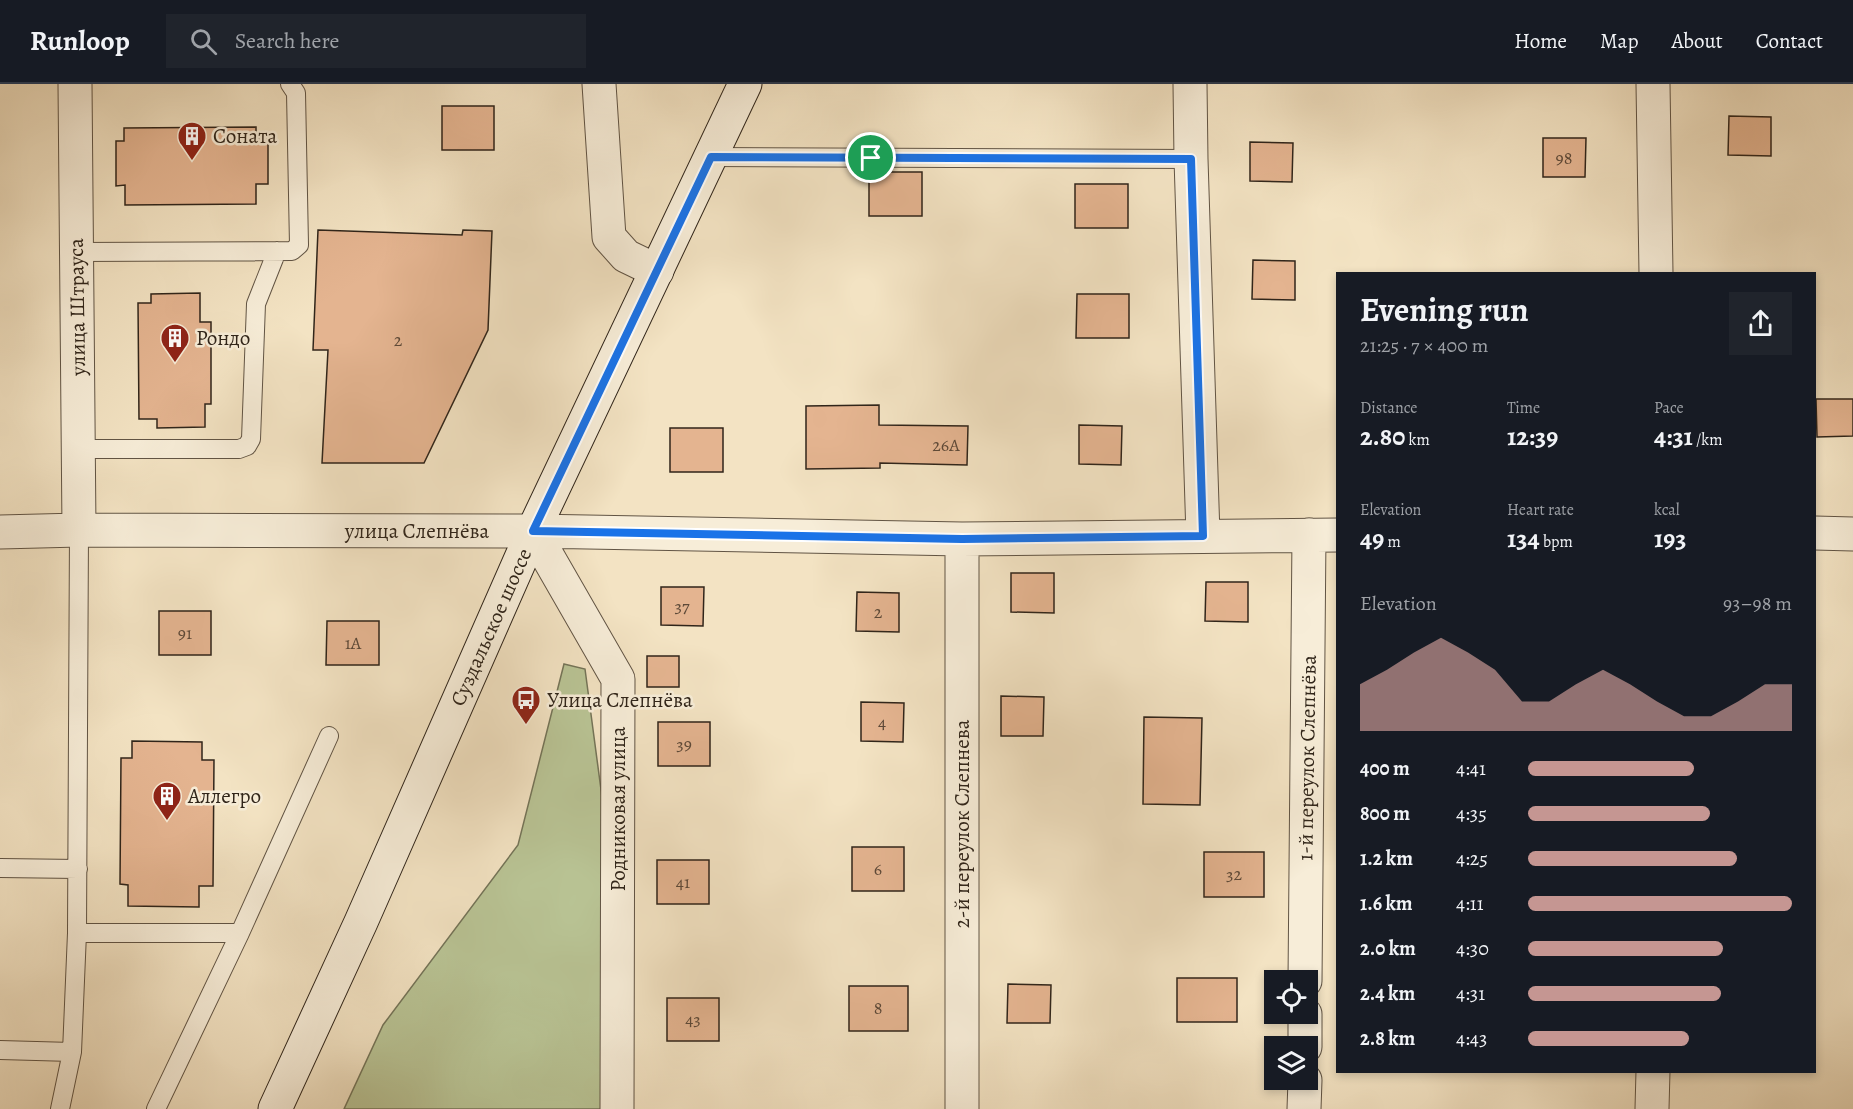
<!DOCTYPE html>
<html lang="en">
<head>
<meta charset="utf-8">
<style>
	body { margin:0; font-family:Alegreya,serif; background:#20242c; color:#f1f3f6; height:100vh; display:flex; flex-direction:column; font-size:22px; white-space:nowrap }
	* { box-sizing:border-box; margin:0 }
	p { font-size:20px; color:#9ea1a6 }
	.icon { flex:none; width:33px; height:33px; fill:none; stroke:currentColor; stroke-width:2; stroke-linecap:round; stroke-linejoin:round }
	.map { position:relative; flex:1; overflow:hidden }
	.side { position:absolute; left:1336px; top:188px; width:480px; height:801px; display:flex; flex-direction:column; background:#171b24; border-radius:0px; box-shadow:0 3px 9px #0003 }
	.side>* { flex:none }
	.buttons { position:absolute; left:1264px; top:886px; display:grid; gap:12px }
	.buttons a { display:grid; place-items:center; width:54px; height:54px; border-radius:0px; background:#171b24; box-shadow:0 3px 9px #0003; font-size:30px }
	.pin { position:absolute; display:grid; place-items:center; width:51px; height:51px; color:#fff; margin:-26px; border:3px solid #fff; border-radius:50%; box-shadow:0 2px 6px #0007 }
	.round { display:grid; place-items:center; flex:none; width:63px; height:63px; border-radius:0px; background:#20242c }
	.headline { display:flex; align-items:center; justify-content:space-between; height:102px; padding:0 24px }
	h1 { font-size:33px; font-weight:700; line-height:45px }
	.stats { display:grid; grid-template-columns:repeat(3,1fr); gap:9px; height:102px; padding:6px 24px }
	.stats div { display:grid; align-content:center }
	.stats b { font-size:26px; font-weight:700 }
	.stats small { font-size:16px; font-weight:400 }
	.stats p { font-size:16px }
	.chart { height:168px; padding:12px 24px }
	.chart p { display:flex; justify-content:space-between }
	.chart svg { width:100%; height:108px; margin-top:6px; fill:#c59692; opacity:.7 }
	ul { padding:0 24px; list-style:none; font-size:20px }
	li { display:grid; grid-template-columns:96px 72px 1fr; align-items:center; height:45px }
	li i { height:15px; border-radius:8px; background:#c59692 }
	header { display:flex; align-items:center; gap:36px; box-sizing:border-box; height:84px; padding:0 30px; background:#171b24; border-bottom:2px solid #363941 }
	header strong { font-size:28px }
	nav { display:flex; gap:33px; margin-inline-start:auto; font-size:21px }
	.search { width:420px; height:54px; background:#20242c; display:flex; align-items:center; gap:15px; box-sizing:border-box; padding:0 21px; border-radius:0px; color:#9ea1a6; font-size:22px }
	.map>svg:first-child { display:block }
	.green { fill:#b9c495; stroke:#747458; stroke-width:1.5 }
	.building { fill:#e4b490; stroke:#30251a; stroke-width:1.5 }
	.lines { fill:none; stroke-linecap:round; stroke-linejoin:round }
	.lane-casing { stroke:#615444; stroke-width:20 }
	.street-casing { stroke:#615444; stroke-width:35 }
	.secondary-casing { stroke:#30251a; stroke-width:35 }
	.lane { stroke:#f7edd8; stroke-width:18 }
	.street { stroke:#f7edd8; stroke-width:33 }
	.secondary { stroke:#f7edd8; stroke-width:33 }
	.route-casing { stroke:#fff; stroke-width:12 }
	.route { stroke:#1a73e8; stroke-width:8 }
	.labels { text-anchor:middle; stroke-width:5; stroke-linejoin:round; paint-order:stroke }
	.number-label { font-size:18px; fill:#5d4938 }
	.poi-label { font-size:21px; fill:#30251a; stroke:#f7edd8; text-anchor:start }
	.street-label { font-size:21px; fill:#30251a; stroke:#f7edd8 }
</style>
</head>
<body>
<header>
<strong>Runloop</strong>
<div class="search"><svg class="icon" aria-label="search" viewBox="0 0 24 24"><circle cx="10" cy="10" r="6"/><path d="M15 15l6 6"/></svg>Search here</div>
<nav><a>Home</a><a>Map</a><a>About</a><a>Contact</a></nav>
</header>
<div class="map">
<svg width="1853" height="1025" viewBox="0 0 1853 1025">
	<rect width="100%" height="100%" fill="#f3e3c3"/>
	<filter id="stains"><feTurbulence type="fractalNoise" baseFrequency=".00333" numOctaves="4"/><feColorMatrix values="0 0 0 0 .2 0 0 0 0 .09 0 0 0 0 .02 0 0 0 .5 -.17"/></filter>
	<radialGradient id="worn" r=".72"><stop offset=".6" stop-color="#630" stop-opacity="0"/><stop offset="1" stop-color="#630" stop-opacity=".3"/></radialGradient>
	<path class="green" d="M 564,580 L 585,585 L 609,766 L 604,1025 L 344,1025 L 383,941 L 518,761 Z"/>
	<path class="building" d="M 442,22 L 494,22 L 494,66 L 442,66 Z
		M 1729,32 L 1771,33 L 1771,72 L 1728,71 Z
		M 256,43 L 256,55 L 268,55 L 268,100 L 256,100 L 256,120 L 125,121 L 125,101 L 116,102 L 116,57 L 124,57 L 124,44 Z
		M 1543,54 L 1586,54 L 1585,93 L 1543,93 Z
		M 1250,58 L 1293,59 L 1292,98 L 1250,97 Z
		M 869,88 L 922,88 L 922,132 L 869,132 Z
		M 1075,100 L 1128,100 L 1128,144 L 1075,144 Z
		M 318,146 L 462,151 L 463,146 L 492,147 L 488,246 L 424,379 L 322,379 L 328,266 L 313,266 Z
		M 1253,176 L 1295,177 L 1295,216 L 1252,215 Z
		M 200,209 L 200,238 L 211,238 L 211,320 L 205,320 L 205,343 L 157,344 L 157,335 L 139,335 L 138,219 L 151,219 L 151,210 Z
		M 1077,210 L 1129,210 L 1129,254 L 1076,254 Z
		M 1816,315 L 1853,315 L 1853,352 L 1817,353 Z
		M 879,321 L 879,341 L 968,342 L 967,381 L 880,379 L 880,384 L 806,385 L 806,322 Z
		M 1079,341 L 1122,342 L 1121,381 L 1079,380 Z
		M 670,344 L 723,344 L 723,388 L 670,388 Z
		M 1011,489 L 1054,489 L 1054,529 L 1011,528 Z
		M 1206,498 L 1248,498 L 1248,538 L 1205,537 Z
		M 661,503 L 704,503 L 703,542 L 661,541 Z
		M 857,508 L 899,509 L 899,548 L 856,547 Z
		M 159,527 L 211,527 L 211,571 L 159,571 Z
		M 327,537 L 379,537 L 379,581 L 326,581 Z
		M 647,572 L 679,572 L 679,603 L 647,603 Z
		M 1001,612 L 1044,613 L 1043,652 L 1001,652 Z
		M 861,618 L 904,619 L 903,658 L 861,657 Z
		M 1144,633 L 1202,634 L 1200,721 L 1143,720 Z
		M 658,638 L 710,638 L 710,682 L 658,682 Z
		M 132,657 L 202,658 L 202,676 L 214,676 L 213,802 L 199,802 L 199,823 L 128,822 L 128,801 L 120,800 L 121,674 L 132,674 Z
		M 852,763 L 904,763 L 904,807 L 852,807 Z
		M 1204,768 L 1264,768 L 1264,813 L 1204,813 Z
		M 657,776 L 709,776 L 709,820 L 657,820 Z
		M 1177,894 L 1237,894 L 1237,938 L 1177,938 Z
		M 1008,900 L 1051,901 L 1050,939 L 1007,939 Z
		M 849,902 L 908,902 L 908,947 L 849,947 Z
		M 667,914 L 719,914 L 719,957 L 667,957 Z"/>
	<g class="lines">
		<g class="lane-casing">
			<path id="lane" d="M 711,73 L 1191,75
				M 77,168 L 292,167 L 299,161 L 296,9 L 290,0
				M 78,365 L 239,365 L 247,362 L 251,355 L 256,220 L 277,167
				M 79,446 L 77,849 L 240,849 L 329,652
				M 0,784 L 78,785
				M 0,966 L 72,968
				M 60,1025 L 72,968 L 77,849
				M 156,1025 L 240,849"/>
		</g>
		<g class="street-casing">
			<path id="street" d="M 75,0 L 79,446
				M 599,0 L 609,153 L 626,172 L 657,187
				M 1190,0 L 1191,75 L 1203,452
				M 1653,0 L 1656,189
				M 533,447 L 618,595 L 617,1025
				M 0,448 L 79,446 L 533,447 L 962,455 L 1338,451
				M 1815,449 L 1853,450
				M 1305,897 L 1309,451
				M 1305,963 L 1305,930
				M 962,1025 L 962,455
				M 1304,1025 L 1305,996
				M 1652,1025 L 1653,987"/>
		</g>
		<g class="secondary-casing">
			<path id="secondary" d="M 275,1025 L 361,838 L 533,447 L 745,0"/>
		</g>
		<use href="#lane" class="lane"/>
		<use href="#street" class="street"/>
		<use href="#secondary" class="secondary"/>
	</g>
	<g class="lines">
		<g class="route-casing">
			<path id="route" d="M 711,73 L 1191,75 L 1203,452 L 962,455 L 533,447 Z"/>
		</g>
		<use href="#route" class="route"/>
	</g>
	<defs>
		<g id="building-pin" transform="scale(1.5)"><path d="M0 17L-7.5 6A9.5 9.5 0 1 1 7.5 6Z" fill="#8f2418" stroke="#f7edd8"/><path d="M-4-6H4V6H1V3H-1V6H-4ZM-2.5-4.3h1.7v1.8h-1.7ZM.8-4.3h1.7v1.8H.8ZM-2.5-1h1.7V.8h-1.7ZM.8-1h1.7V.8H.8Z" fill="#fff"/></g>
		<g id="bus-pin" transform="scale(1.5)"><path d="M0 17L-7.5 6A9.5 9.5 0 1 1 7.5 6Z" fill="#8f2418" stroke="#f7edd8"/><path d="M-5-6H5V4H4V6H2V4H-2V6H-4V4H-5ZM-3.5-4V0h7V-4ZM-3.5 1.2v1.5H-2V1.2ZM2 1.2v1.5H3.5V1.2Z" fill="#fff"/></g>
	</defs>
	<g fill-rule="evenodd">
		<use href="#building-pin" x="192" y="52"/>
		<use href="#building-pin" x="175" y="254"/>
		<use href="#bus-pin" x="526" y="616"/>
		<use href="#building-pin" x="167" y="712"/>
	</g>
	<g class="labels">
		<g class="number-label">
			<text x="1564" y="80">98</text>
			<text x="398" y="262">2</text>
			<text x="946" y="367">26А</text>
			<text x="682" y="528">37</text>
			<text x="878" y="534">2</text>
			<text x="185" y="555">91</text>
			<text x="353" y="565">1А</text>
			<text x="882" y="644">4</text>
			<text x="684" y="666">39</text>
			<text x="878" y="791">6</text>
			<text x="1234" y="796">32</text>
			<text x="683" y="804">41</text>
			<text x="878" y="930">8</text>
			<text x="693" y="941">43</text>
		</g>
		<g class="poi-label">
			<text x="213" y="59">Соната</text>
			<text x="196" y="261">Рондо</text>
			<text x="547" y="623">Улица Слепнёва</text>
			<text x="188" y="719">Аллегро</text>
		</g>
		<g class="street-label">
			<text transform="translate(77 223) rotate(-91)" y="7">улица Штрауса</text>
			<text x="417" y="454">улица Слепнёва</text>
			<text transform="translate(491 543) rotate(-66)" y="7">Суздальское шоссе</text>
			<text transform="translate(1307 674) rotate(-89)" y="7">1-й переулок Слепнёва</text>
			<text transform="translate(618 725) rotate(-90)" y="7">Родниковая улица</text>
			<text transform="translate(962 740) rotate(-90)" y="7">2-й переулок Слепнева</text>
		</g>
	</g>
	<rect width="100%" height="100%" filter="url(#stains)"/>
	<rect width="100%" height="100%" fill="url(#worn)"/>
</svg>
<div class="buttons">
<a><svg class="icon" aria-label="locate" viewBox="0 0 24 24"><circle cx="12" cy="12" r="6"/><path d="M12 2v4M12 18v4M2 12h4M18 12h4"/></svg></a>
<a><svg class="icon" aria-label="layers" viewBox="0 0 24 24"><path d="M12 4l9 5-9 5-9-5zM3 14l9 5 9-5"/></svg></a>
</div>
<div class="pin" style="left:871px;top:74px;background:#1e9e55"><svg class="icon" aria-label="arrive" viewBox="0 0 24 24"><path d="M6 21V4h12l-3 4 3 4H6"/></svg></div>
<section class="side">
<div class="headline"><div><h1>Evening run</h1><p>21:25 · 7 × 400 m</p></div><a class="round"><svg class="icon" aria-label="share" viewBox="0 0 24 24"><path d="M12 15V3M7 8l5-5 5 5M5 13v7h14v-7"/></svg></a></div>
<div class="stats">
<div><p>Distance</p><b>2.80<small> km</small></b></div>
<div><p>Time</p><b>12:39</b></div>
<div><p>Pace</p><b>4:31<small> /km</small></b></div>
</div>
<div class="stats">
<div><p>Elevation</p><b>49<small> m</small></b></div>
<div><p>Heart rate</p><b>134<small> bpm</small></b></div>
<div><p>kcal</p><b>193</b></div>
</div>
<div class="chart"><p><span>Elevation</span>93–98 m</p>
<svg viewBox="0 0 160 44" preserveAspectRatio="none"><path d="M0 44V25L10 19L20 12L30 6L40 12L50 19L60 32L70 32L80 25L90 19L100 25L110 32L120 38L130 38L140 32L150 25L160 25V44z"/></svg>
</div>
<ul>
<li><b>400 m</b>4:41<i style="width:63%"></i></li>
<li><b>800 m</b>4:35<i style="width:69%"></i></li>
<li><b>1.2 km</b>4:25<i style="width:79%"></i></li>
<li><b>1.6 km</b>4:11<i style="width:100%"></i></li>
<li><b>2.0 km</b>4:30<i style="width:74%"></i></li>
<li><b>2.4 km</b>4:31<i style="width:73%"></i></li>
<li><b>2.8 km</b>4:43<i style="width:61%"></i></li>
</ul>
</section>
</div>
</body>
</html>
